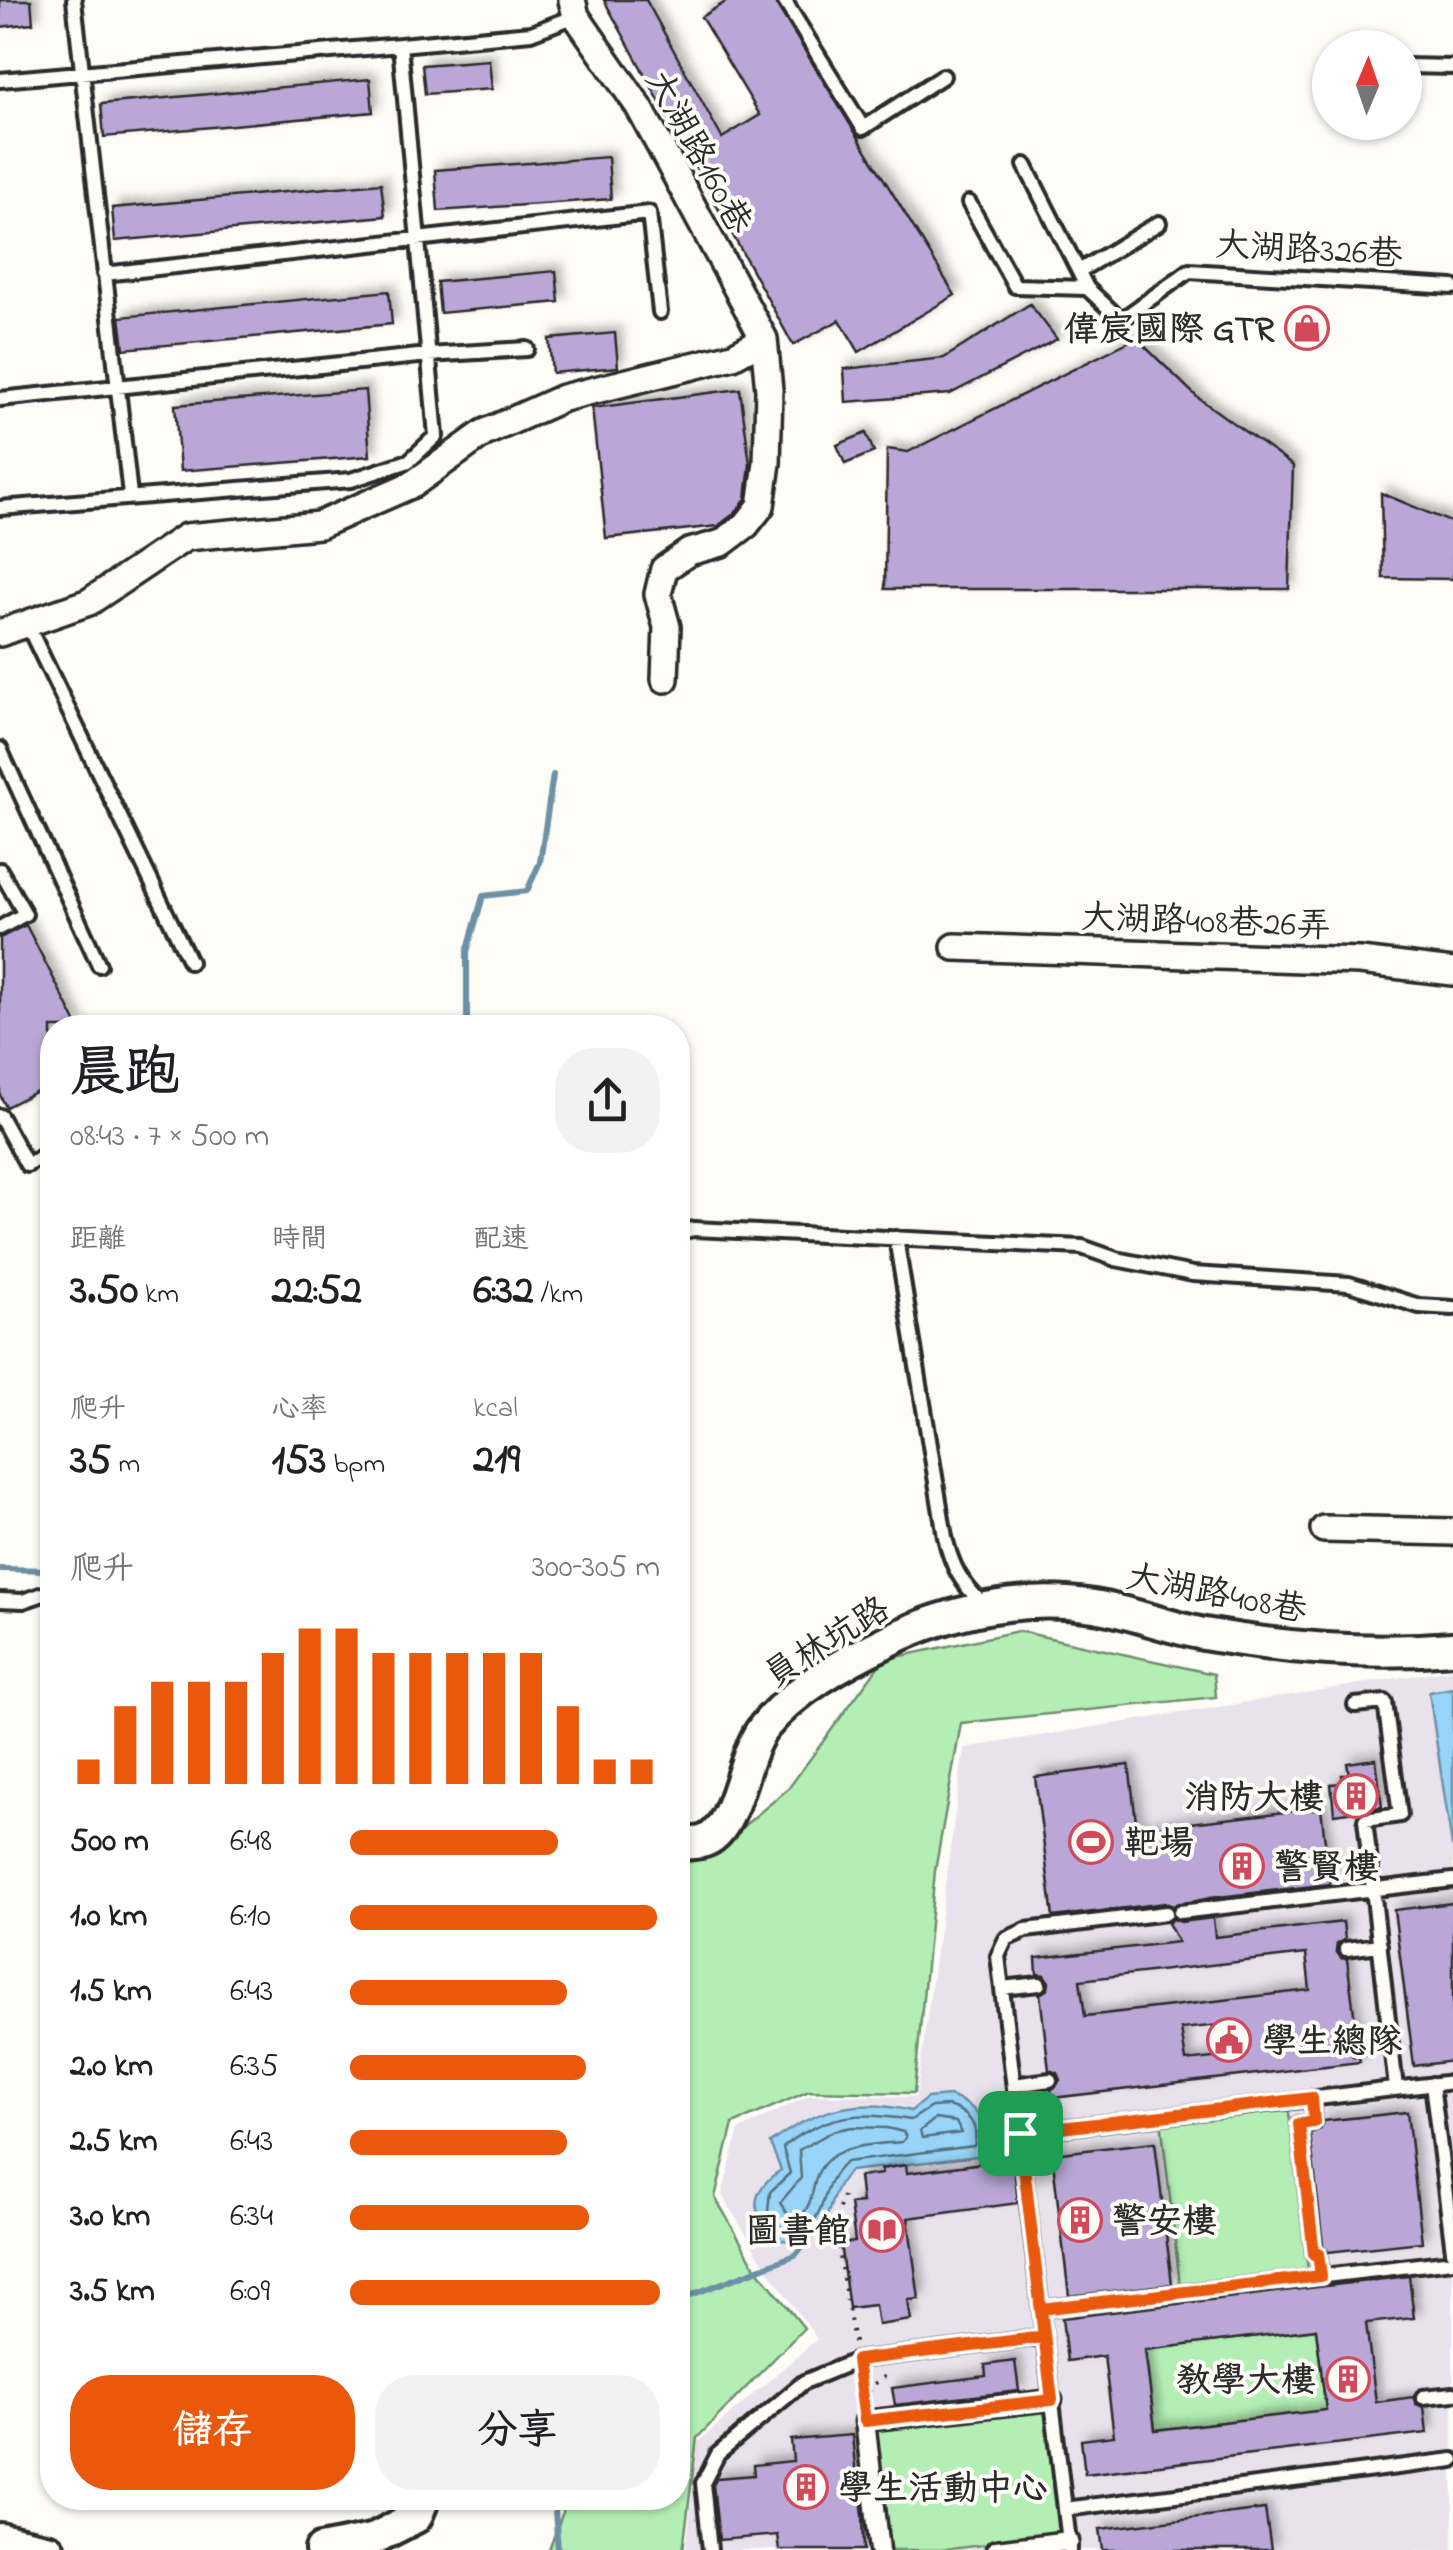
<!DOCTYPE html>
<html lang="zh-TW">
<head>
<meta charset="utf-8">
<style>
	body { margin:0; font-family:"Indie Flower","LXGW WenKai TC",sans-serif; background:#f2f2f2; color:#202124; height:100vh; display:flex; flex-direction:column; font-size:38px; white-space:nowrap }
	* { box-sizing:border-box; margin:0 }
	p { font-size:32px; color:#757577 }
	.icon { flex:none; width:55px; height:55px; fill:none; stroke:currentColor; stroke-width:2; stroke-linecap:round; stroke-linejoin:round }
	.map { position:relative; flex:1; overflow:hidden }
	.side { position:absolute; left:40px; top:1015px; width:650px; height:1495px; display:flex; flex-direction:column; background:#fff; border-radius:40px; box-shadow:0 2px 8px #0004 }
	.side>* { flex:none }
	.needle { width:65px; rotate:2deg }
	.fabs { position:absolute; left:1312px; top:30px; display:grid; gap:20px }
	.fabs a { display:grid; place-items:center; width:110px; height:110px; border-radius:50%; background:#fff; box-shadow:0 2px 8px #0004; font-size:50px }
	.pin { position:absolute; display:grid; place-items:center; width:85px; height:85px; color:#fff; margin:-42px; border-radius:20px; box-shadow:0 5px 15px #0006 }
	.round { display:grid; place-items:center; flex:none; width:105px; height:105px; border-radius:40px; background:#f2f2f2 }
	.head { display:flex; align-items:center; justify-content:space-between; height:170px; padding:0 30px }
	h1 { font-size:55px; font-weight:800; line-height:75px }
	.figures { display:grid; grid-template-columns:repeat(3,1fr); gap:15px; height:170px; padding:10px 30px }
	.figures div { display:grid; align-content:center }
	.figures b { font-size:42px; font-weight:800 }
	.figures small { font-size:28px; font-weight:400 }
	.figures p { font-size:28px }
	.chart { height:280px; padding:20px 30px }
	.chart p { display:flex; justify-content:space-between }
	.chart svg { width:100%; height:180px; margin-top:10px; stroke:#ea580c; stroke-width:6 }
	.primary-button { display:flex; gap:20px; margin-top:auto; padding:20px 30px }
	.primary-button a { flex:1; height:115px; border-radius:40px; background:#ea580c; color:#fff; font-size:40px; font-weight:800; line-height:115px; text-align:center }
	.primary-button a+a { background:#f2f2f2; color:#202124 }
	ul { padding:0 30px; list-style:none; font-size:32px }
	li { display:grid; grid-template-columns:160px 120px 1fr; align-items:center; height:75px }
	li i { height:25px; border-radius:12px; background:#ea580c }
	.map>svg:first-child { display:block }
	.built { fill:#e9e2ed }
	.green { fill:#b3efb4; stroke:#6f8d70; stroke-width:2.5 }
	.water { fill:#97d4f8; stroke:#6c90a6; stroke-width:2.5 }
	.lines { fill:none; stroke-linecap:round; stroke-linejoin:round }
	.shore { stroke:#566f7d; stroke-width:2.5 }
	.stream { stroke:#6c90a6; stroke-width:6 }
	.building { fill:#baa7d7; stroke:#2b2b2b; stroke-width:2.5; fill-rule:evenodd; filter:url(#shadow) }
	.service-casing { stroke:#2b2b2b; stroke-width:20 }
	.pedestrian-casing { stroke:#2b2b2b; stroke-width:25 }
	.minor-casing { stroke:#2b2b2b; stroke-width:32 }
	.tertiary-casing { stroke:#2b2b2b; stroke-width:38 }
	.path { stroke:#2b2b2b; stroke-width:4; stroke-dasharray:2.5 8; stroke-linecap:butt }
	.service { stroke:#fdfcf7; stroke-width:12 }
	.pedestrian { stroke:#fdfcf7; stroke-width:18 }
	.minor { stroke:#fdfcf7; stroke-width:25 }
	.tertiary { stroke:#fdfcf7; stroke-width:30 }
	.route-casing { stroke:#fff; stroke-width:20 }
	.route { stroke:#ea580c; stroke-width:12 }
	.labels { text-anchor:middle; stroke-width:8; stroke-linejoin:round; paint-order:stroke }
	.street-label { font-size:35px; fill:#2b2b2b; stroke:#fdfcf7 }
	.poi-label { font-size:35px; font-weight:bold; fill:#2b2b2b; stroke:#fdfcf7; text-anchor:start }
</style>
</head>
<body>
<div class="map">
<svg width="1453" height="2550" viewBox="0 0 1453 2550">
	<defs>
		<filter id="shadow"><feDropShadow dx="6" dy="-6" stdDeviation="5" flood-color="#0004"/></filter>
	</defs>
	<rect width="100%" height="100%" fill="#fdfcf7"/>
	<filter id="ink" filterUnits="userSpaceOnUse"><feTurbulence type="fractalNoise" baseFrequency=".01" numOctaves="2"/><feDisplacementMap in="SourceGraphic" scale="20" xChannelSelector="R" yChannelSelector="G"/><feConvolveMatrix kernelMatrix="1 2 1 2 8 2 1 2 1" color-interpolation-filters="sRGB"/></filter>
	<g filter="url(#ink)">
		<path class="built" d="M 1453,1669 L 1453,2550 L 686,2550 L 698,2442 L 817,2339 L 762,2261 L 722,2195 L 739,2130 L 810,2095 L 916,2097 L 964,1748 Z"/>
		<path class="green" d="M 1018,1631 L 1214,1674 L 1216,1697 L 961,1723 L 935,1871 L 914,2093 L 809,2091 L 733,2124 L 715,2197 L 754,2265 L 804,2328 L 697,2438 L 683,2550 L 549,2550 L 568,2498 L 678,2498 L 678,1864 L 704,1859 L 788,1789 L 883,1660 Z
			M 1288,2105 L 1308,2270 L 1180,2285 L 1161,2120 Z
			M 1316,2329 L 1326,2410 L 1155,2430 L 1145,2350 Z
			M 1046,2408 L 1063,2535 L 942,2550 L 889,2550 L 873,2429 Z"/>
		<path class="water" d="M 1453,1688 L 1453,1846 L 1452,1846 L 1429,1692 Z
			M 949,2096 C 981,2106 986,2124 987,2155 L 850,2171 C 817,2201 843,2250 772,2239 C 770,2228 766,2226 760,2217 C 749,2198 765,2180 781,2170 L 770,2143 C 813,2110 857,2097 911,2111 L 927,2098 Z"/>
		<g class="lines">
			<path class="shore" d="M 948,2106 C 968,2112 980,2125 974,2146 L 846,2162 C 813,2188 834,2233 783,2230 L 768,2211 L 770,2192 L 790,2173 L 783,2148 C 790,2139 799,2136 809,2130 C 844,2111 873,2114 911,2120 L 931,2107 Z
				M 935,2119 L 956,2122 L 961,2133 L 922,2138 L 920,2131 Z
				M 852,2127 L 887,2128 L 903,2132 L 906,2137 L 902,2142 C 872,2145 828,2143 816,2178 C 812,2192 811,2206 801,2216 L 790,2217 L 780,2203 L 801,2178 L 799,2150 L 833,2131 Z"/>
			<path class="stream" d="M 467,1028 L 467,952 L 483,896 L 527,891 L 540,862 L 553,775
				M 0,1569 L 52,1570
				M 678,2300 L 795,2255 L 811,2237
				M 554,2498 L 558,2550"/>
		</g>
		<path class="building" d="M 0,0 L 31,0 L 33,23 L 0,27 Z
			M 604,0 L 646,0 L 722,138 L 760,115 L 701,17 L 729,0 L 774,0 L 955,295 L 859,352 L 840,320 L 793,345 Z
			M 489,60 L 492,89 L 425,94 L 422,65 Z
			M 370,79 L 373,112 L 104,137 L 101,104 Z
			M 608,157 L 611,199 L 438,211 L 435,170 Z
			M 381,183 L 385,216 L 115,241 L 112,208 Z
			M 556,271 L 559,302 L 440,313 L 437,282 Z
			M 389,291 L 392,324 L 124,349 L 120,317 Z
			M 1030,304 L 1057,339 L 950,394 L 846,402 L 844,369 L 944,358 Z
			M 615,333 L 618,367 L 552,373 L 549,339 Z
			M 1136,338 L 1197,397 L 1293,466 L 1289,589 L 885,589 L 887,449 L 908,452 Z
			M 740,389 L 750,464 L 746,499 L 735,513 L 718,526 L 606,538 L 592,408 Z
			M 365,390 L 370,456 L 180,471 L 175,405 Z
			M 866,433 L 874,452 L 845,464 L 837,445 Z
			M 1381,493 L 1453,523 L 1453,579 L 1383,578 Z
			M 26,925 L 79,1028 L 52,1028 L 52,1083 L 6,1107 L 0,1095 L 0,938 Z
			M 1376,1759 L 1382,1807 L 1334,1814 L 1331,1784 L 1343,1783 L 1342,1775 L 1349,1775 L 1347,1763 Z
			M 1129,1765 L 1137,1829 L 1321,1808 L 1330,1884 L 1210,1898 L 1173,1906 L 1165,1903 L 1053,1917 L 1035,1777 Z
			M 1453,1903 L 1453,2061 L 1414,2066 L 1394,1910 Z
			M 1213,1918 L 1215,1937 L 1343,1922 L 1345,1939 L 1337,1944 L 1336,1951 L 1341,1958 L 1347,1959 L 1357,2037 L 1349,2042 L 1348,2049 L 1353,2056 L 1359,2057 L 1360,2062 L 1052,2098 L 1051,2090 L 1060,2080 L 1057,2073 L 1049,2070 L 1040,1994 L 1048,1989 L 1049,1982 L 1044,1975 L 1037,1974 L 1036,1958 L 1178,1942 L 1168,1923 L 1173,1919 L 1181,1922 ZM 1306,1954 L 1310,1990 L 1085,2016 L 1080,1980 ZM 1219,2025 L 1223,2057 L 1186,2061 L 1181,2029 Z
			M 1407,2112 L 1422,2242 L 1328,2252 L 1323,2245 L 1310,2133 L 1321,2129 L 1324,2121 Z
			M 1155,2142 L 1172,2284 L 1069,2296 L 1052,2154 Z
			M 1013,2159 L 1018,2203 L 908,2218 L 919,2299 L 908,2300 L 911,2320 L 878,2325 L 875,2305 L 849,2308 L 840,2244 L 855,2242 L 850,2204 L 862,2203 L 859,2177 L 882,2174 L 881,2169 L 906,2165 L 907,2173 Z
			M 1409,2276 L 1414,2318 L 1366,2323 L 1376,2402 L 1413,2397 L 1416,2404 L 1424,2407 L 1427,2433 L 1085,2474 L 1081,2440 L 1114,2436 L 1104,2356 L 1067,2361 L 1062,2318 ZM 1316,2329 L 1326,2410 L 1155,2430 L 1145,2350 Z
			M 1015,2361 L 1019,2391 L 895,2405 L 892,2388 L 986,2376 L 985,2365 Z
			M 852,2435 L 858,2498 L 861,2498 L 863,2514 L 864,2550 L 779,2550 L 777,2535 L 719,2540 L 713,2485 L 717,2478 L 754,2475 L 753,2465 L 793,2461 L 791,2440 Z
			M 1265,2509 L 1271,2550 L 1103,2550 L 1100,2529 Z"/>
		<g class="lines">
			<g class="service-casing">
				<path id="service" d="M 74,0 L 130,495
					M 784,0 L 863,128 L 943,76
					M 400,45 L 531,33 L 576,16
					M 1406,66 L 1453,67
					M 0,80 L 400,45 L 436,436 L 409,461 L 351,480 L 0,508
					M 1025,165 L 1087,288 L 1121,320 L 1189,271 L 1453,287
					M 969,203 L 1015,286 L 1087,288
					M 1079,271 L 1159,223
					M 104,274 L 649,213 L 660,312
					M 0,399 L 428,355 L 527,349
					M 27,624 L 190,962
					M 0,749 L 99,965
					M 0,870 L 25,914 L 0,928
					M 0,1116 L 27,1165 L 52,1151
					M 678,1232 L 694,1229 L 1082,1247 L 1116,1259 L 1193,1274 L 1349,1284 L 1419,1306 L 1453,1308
					M 896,1238 L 945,1537 C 952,1567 961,1583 983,1604
					M 0,1600 L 23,1601 L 52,1591
					M 1355,1705 L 1385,1702 L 1400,1815 L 1365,1820 L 1396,2088
					M 1180,1912 L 1453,1880
					M 1346,1949 L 1380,1945
					M 1002,1988 L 1039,1984
					M 1358,2047 L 1391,2044
					M 1432,2084 L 1453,2251
					M 1014,2085 L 1050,2080
					M 1312,2098 L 1314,2122 L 1299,2124 L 1314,2254 L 1318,2253 L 1321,2276
					M 1020,2133 L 1453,2082
					M 1041,2309 L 1453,2261
					M 1423,2397 L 1453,2394
					M 1065,2509 L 1453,2460
					M 710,2550 L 703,2483 L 718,2454 L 804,2382 L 857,2360 L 1044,2337
					M 1070,2550 L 998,1956 L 1006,1939 L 1026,1930 L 1166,1913"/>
			</g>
			<g class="pedestrian-casing">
				<path id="pedestrian" d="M 880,2550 L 865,2421 L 1052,2400
					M 996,2550 L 1069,2541"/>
			</g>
			<g class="minor-casing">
				<path id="minor" d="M 572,0 L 576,16 L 639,107 L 764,339 L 769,390 L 767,463 L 761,506 L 746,525 L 722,543 L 689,552 L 664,569 L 658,594 L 667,627 L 665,679
					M 0,633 L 89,602 L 186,537 L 319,525 L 413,484 L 484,433 L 563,398 L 733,356 L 764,339
					M 955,947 L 1360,961 L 1453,972
					M 1324,1529 L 1453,1532"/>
			</g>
			<g class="tertiary-casing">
				<path id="tertiary" d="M 678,1844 C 687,1843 699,1844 707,1840 C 738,1825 741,1755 764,1727 C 795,1689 844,1662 888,1641 C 950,1610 1024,1595 1094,1606 C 1131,1612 1167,1627 1204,1634 C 1288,1649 1368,1655 1453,1648
					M 0,2539 L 49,2550
					M 321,2550 L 371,2540 L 416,2517 L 424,2498"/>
			</g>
			<path class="path" d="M 843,2196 L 835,2221 L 836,2239 L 855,2347
				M 859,2376 L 863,2401
				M 865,2402 L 871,2386 L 890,2373"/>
			<use href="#service" class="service"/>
			<use href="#pedestrian" class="pedestrian"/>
			<use href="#minor" class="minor"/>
			<use href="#tertiary" class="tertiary"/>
		</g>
	</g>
	<g class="lines" filter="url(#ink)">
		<g class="route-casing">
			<path id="route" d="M 1020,2133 L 1044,2337 L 857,2360 L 865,2421 L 1052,2400 L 1041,2309 L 1321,2276 L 1318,2253 L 1314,2254 L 1299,2124 L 1314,2122 L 1312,2098 L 1020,2133"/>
		</g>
		<use href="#route" class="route"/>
	</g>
	<defs>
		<g id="shop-ring" transform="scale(2.25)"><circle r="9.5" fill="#fdfcf7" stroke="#d1495b" stroke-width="1.5"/><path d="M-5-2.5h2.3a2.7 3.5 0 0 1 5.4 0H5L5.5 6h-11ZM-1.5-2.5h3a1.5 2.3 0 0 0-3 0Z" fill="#d1495b"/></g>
		<g id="building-ring" transform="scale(2.25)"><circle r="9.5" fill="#fdfcf7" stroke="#d1495b" stroke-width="1.5"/><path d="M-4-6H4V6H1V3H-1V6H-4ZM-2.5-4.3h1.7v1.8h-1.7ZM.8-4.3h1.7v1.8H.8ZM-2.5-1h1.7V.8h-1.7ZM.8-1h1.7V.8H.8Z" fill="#d1495b"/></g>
		<g id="stadium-ring" transform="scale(2.25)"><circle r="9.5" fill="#fdfcf7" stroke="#d1495b" stroke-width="1.5"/><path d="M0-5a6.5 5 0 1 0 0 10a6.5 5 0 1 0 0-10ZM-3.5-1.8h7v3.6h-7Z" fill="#d1495b"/></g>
		<g id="civic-ring" transform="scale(2.25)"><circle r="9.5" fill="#fdfcf7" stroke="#d1495b" stroke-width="1.5"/><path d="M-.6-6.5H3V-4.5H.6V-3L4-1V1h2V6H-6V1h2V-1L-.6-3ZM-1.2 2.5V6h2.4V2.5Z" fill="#d1495b"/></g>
		<g id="library-ring" transform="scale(2.25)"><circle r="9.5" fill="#fdfcf7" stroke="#d1495b" stroke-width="1.5"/><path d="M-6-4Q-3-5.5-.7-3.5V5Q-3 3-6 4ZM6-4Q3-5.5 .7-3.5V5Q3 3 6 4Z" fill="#d1495b"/></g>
	</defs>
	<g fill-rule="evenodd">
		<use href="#shop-ring" x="1307" y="328"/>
		<use href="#building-ring" x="1356" y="1796"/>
		<use href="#stadium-ring" x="1091" y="1842"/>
		<use href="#building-ring" x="1242" y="1866"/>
		<use href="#civic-ring" x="1229" y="2040"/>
		<use href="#building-ring" x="1080" y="2220"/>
		<use href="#library-ring" x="882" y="2230"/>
		<use href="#building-ring" x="1348" y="2379"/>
		<use href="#building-ring" x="806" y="2487"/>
	</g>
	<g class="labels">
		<g class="street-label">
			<text transform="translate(700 151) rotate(61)" y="12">大湖路160巷</text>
			<text transform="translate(1309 248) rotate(3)" y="12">大湖路326巷</text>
			<text transform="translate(1206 920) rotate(2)" y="12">大湖路408巷26弄</text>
			<text transform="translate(1217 1592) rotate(11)" y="12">大湖路408巷</text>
			<text transform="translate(826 1641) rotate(-32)" y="12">員林坑路</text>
		</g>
		<g class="poi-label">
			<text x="1274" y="340" text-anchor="end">偉宸國際 GTR</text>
			<text x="1324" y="1808" text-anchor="end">消防大樓</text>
			<text x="1124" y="1854">靶場</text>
			<text x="1274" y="1878">警賢樓</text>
			<text x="1262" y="2052">學生總隊</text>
			<text x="1112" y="2232">警安樓</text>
			<text x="850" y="2242" text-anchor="end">圖書館</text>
			<text x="1316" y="2391" text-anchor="end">教學大樓</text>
			<text x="838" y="2499">學生活動中心</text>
		</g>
	</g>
</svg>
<div class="fabs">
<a><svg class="needle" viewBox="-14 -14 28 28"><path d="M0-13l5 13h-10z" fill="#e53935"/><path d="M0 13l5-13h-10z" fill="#757577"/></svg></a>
</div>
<div class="pin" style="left:1020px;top:2133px;background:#1e9e55"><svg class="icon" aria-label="arrive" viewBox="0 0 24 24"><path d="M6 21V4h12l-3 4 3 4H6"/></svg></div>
<section class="side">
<div class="head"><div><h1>晨跑</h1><p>08:43 · 7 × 500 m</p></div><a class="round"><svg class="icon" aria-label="share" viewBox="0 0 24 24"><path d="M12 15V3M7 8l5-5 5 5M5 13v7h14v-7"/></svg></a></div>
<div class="figures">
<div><p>距離</p><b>3.50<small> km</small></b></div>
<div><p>時間</p><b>22:52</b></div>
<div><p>配速</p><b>6:32<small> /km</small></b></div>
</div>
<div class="figures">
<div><p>爬升</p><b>35<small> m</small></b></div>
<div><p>心率</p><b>153<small> bpm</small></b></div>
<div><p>kcal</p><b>219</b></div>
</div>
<div class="chart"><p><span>爬升</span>300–305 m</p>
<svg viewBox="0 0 160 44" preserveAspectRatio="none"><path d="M5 44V38M15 44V25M25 44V19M35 44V19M45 44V19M55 44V12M65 44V6M75 44V6M85 44V12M95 44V12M105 44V12M115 44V12M125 44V12M135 44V25M145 44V38M155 44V38"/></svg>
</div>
<ul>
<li><b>500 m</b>6:48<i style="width:67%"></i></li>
<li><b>1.0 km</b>6:10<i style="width:99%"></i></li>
<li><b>1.5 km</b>6:43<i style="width:70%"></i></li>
<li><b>2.0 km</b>6:35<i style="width:76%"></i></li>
<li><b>2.5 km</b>6:43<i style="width:70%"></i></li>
<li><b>3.0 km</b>6:34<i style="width:77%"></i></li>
<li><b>3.5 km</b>6:09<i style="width:100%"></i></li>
</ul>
<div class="primary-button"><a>儲存</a><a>分享</a></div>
</section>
</div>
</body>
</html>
